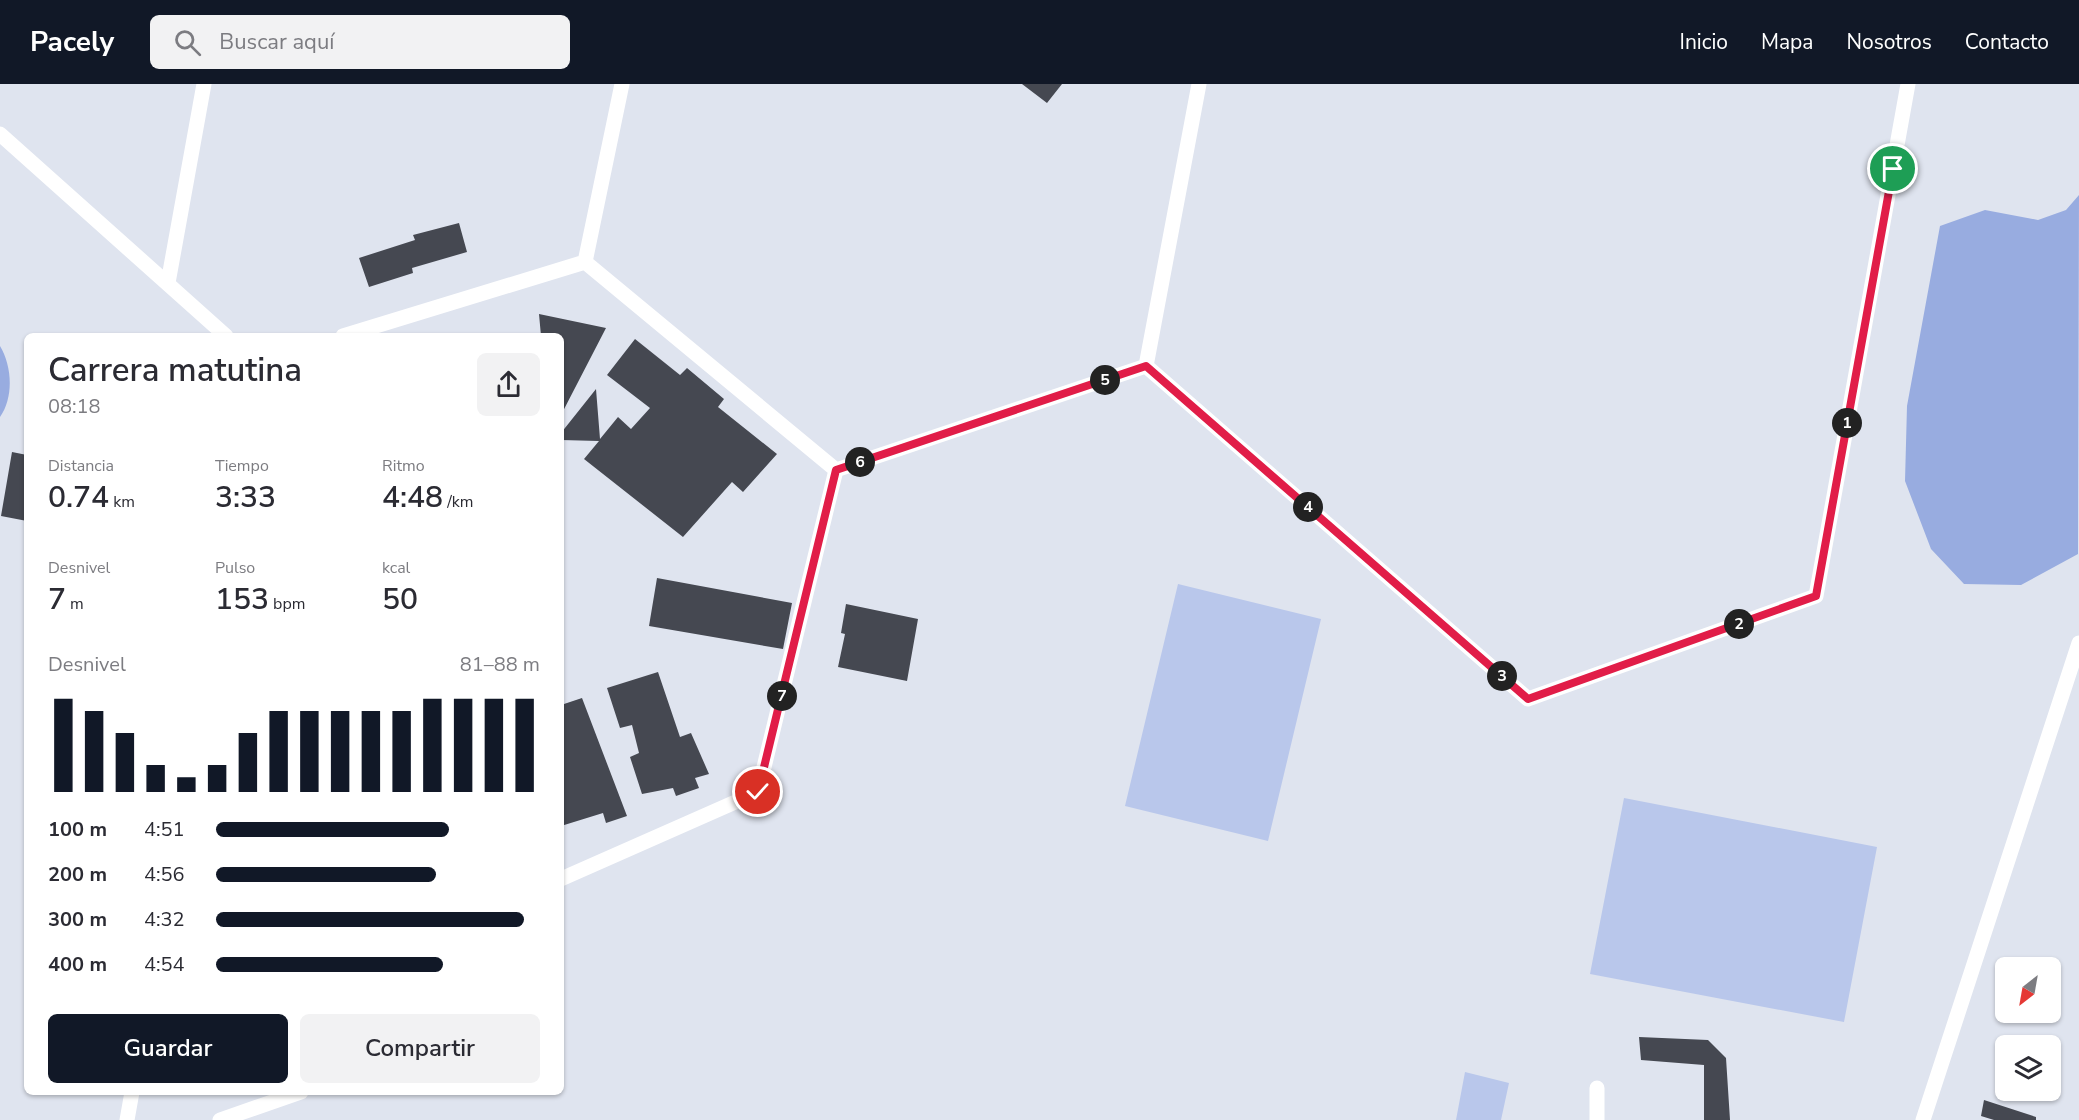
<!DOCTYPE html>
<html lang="es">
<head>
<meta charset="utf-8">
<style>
	body { margin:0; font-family:"Nunito Sans",sans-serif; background:#f2f2f3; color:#2b2b33; height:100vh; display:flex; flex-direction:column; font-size:22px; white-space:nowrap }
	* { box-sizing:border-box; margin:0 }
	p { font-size:20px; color:#7c7c81 }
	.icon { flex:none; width:33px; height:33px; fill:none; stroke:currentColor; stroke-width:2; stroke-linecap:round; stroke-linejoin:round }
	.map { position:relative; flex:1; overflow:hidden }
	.drawer { position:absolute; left:24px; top:249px; width:540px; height:762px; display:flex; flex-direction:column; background:#fff; border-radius:9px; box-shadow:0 2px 4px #0004 }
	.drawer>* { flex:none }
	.needle { width:39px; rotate:211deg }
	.tools { position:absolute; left:1995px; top:873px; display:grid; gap:12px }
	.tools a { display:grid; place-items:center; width:66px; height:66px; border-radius:9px; background:#fff; box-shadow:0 2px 4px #0004; font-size:30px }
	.pin { position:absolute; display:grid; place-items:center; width:51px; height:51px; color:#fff; margin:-26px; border:3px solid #fff; border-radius:50%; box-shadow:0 2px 6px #0007 }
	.km { position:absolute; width:30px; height:30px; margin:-15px; border-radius:50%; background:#222; color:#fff; font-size:16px; line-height:30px; text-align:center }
	.round { display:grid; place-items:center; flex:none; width:63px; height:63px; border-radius:9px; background:#f2f2f3 }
	.head { display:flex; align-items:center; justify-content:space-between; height:102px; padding:0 24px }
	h1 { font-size:33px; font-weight:600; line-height:45px }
	.figures { display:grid; grid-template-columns:repeat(3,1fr); gap:9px; height:102px; padding:6px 24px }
	.figures div { display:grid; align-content:center }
	.figures b { font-size:30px; font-weight:600 }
	.figures small { font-size:16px; font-weight:400 }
	.figures p { font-size:16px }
	.chart { height:168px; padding:12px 24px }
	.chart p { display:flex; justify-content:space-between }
	.chart svg { width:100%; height:108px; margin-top:6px; stroke:#111827; stroke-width:6 }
	.button { display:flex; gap:12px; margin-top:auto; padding:12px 24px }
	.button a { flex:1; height:69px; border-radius:9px; background:#111827; color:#fff; font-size:24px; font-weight:600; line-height:69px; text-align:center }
	.button a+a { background:#f2f2f3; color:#2b2b33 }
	ul { padding:0 24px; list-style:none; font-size:20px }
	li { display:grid; grid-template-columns:96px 72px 1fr; align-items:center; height:45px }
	li i { height:15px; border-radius:8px; background:#111827 }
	header { display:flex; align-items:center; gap:36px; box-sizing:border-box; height:84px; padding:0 30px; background:#111827; color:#fff }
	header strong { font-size:28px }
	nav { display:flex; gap:33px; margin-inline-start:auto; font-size:21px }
	.search { width:420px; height:54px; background:#f2f2f3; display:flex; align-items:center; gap:15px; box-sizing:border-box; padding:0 21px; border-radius:9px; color:#7c7c81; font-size:22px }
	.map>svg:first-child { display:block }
	.green { fill:#b9c7eb }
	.water { fill:#98ace0 }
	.building { fill:#454851 }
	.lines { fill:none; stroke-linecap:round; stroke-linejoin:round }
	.minor { stroke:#fff; stroke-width:15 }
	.route-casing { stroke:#fff; stroke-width:12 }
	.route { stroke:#e11d48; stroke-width:8 }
</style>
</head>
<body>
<header>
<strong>Pacely</strong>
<div class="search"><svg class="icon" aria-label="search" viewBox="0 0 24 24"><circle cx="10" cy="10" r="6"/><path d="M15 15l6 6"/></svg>Buscar aquí</div>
<nav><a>Inicio</a><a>Mapa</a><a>Nosotros</a><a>Contacto</a></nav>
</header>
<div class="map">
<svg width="2079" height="1036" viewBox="0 0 2079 1036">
	<rect width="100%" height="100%" fill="#dfe4ef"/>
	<path class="green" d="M 1178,500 L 1321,535 L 1268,757 L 1125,722 Z
		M 1624,714 L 1877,763 L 1844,938 L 1590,890 Z
		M 1465,988 L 1509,999 L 1501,1036 L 1456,1036 Z"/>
	<path class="water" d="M 2079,111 L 2078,470 L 2021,501 L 1964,500 L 1931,465 L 1905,397 L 1907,322 L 1940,142 L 1985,126 L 2038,136 L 2066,126 Z
		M 0,262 C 12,282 14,313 0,333 Z"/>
	<path class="building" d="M 1022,0 L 1062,0 L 1047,19 Z
		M 459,139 L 467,168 L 412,184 L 413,189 L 369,203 L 359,174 L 415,156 L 413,151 Z
		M 539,230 L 606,244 L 561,331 L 561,252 L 541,252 Z
		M 635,255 L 680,291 L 687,284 L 724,315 L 718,323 L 777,370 L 743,408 L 732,398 L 683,453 L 584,375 L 599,357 L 561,356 L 561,349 L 596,305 L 600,355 L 618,333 L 631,345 L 650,324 L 607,291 Z
		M 12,368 L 27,371 L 27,437 L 1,432 Z
		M 657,494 L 792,519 L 783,565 L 649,542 Z
		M 846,520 L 918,535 L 907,597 L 838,583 L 845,550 L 841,549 Z
		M 658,588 L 680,653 L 691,649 L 709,690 L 695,694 L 699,704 L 676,712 L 673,704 L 642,710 L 630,673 L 639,669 L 632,641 L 620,644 L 607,604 Z
		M 582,614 L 627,732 L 606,739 L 603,729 L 561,742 L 561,621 Z
		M 1639,953 L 1708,956 L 1726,974 L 1730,1036 L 1704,1036 L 1704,981 L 1641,976 Z
		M 1984,1016 L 2036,1033 L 2036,1036 L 1994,1036 L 1981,1032 Z"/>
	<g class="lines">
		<path class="minor" d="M 1199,0 L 1146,282 L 1528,615 L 1816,512 L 1908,0
			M 0,50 L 226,252
			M 585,178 L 622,0
			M 168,199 L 204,0
			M 343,252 L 585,178 L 836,386 L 1146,282
			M 561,795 L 758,708 L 836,386
			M 1597,1004 L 1597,1036
			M 127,1036 L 132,1008
			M 220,1036 L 301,1008
			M 1923,1036 L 2079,559"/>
	</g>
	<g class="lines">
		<g class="route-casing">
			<path id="route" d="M 758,708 L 836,386 L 1146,282 L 1528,615 L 1816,512 L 1893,85"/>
		</g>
		<use href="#route" class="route"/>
	</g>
</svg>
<div class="tools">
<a><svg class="needle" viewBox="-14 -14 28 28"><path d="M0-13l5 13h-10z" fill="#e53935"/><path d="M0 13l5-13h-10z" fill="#7c7c81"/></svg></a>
<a><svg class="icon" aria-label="layers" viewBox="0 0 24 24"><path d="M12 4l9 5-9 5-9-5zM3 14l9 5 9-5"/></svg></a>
</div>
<div class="pin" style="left:1893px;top:85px;background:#1e9e55"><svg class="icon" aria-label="arrive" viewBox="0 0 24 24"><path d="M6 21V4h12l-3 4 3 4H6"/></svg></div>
<div class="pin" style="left:758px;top:708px;background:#d93025"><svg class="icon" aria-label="check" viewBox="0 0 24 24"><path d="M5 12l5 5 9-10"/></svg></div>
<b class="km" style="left:1847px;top:339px">1</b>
<b class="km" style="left:1739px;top:540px">2</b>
<b class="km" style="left:1502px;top:592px">3</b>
<b class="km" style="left:1308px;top:423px">4</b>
<b class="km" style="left:1105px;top:296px">5</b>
<b class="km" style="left:860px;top:378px">6</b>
<b class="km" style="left:782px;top:612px">7</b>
<section class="drawer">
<div class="head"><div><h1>Carrera matutina</h1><p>08:18</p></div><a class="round"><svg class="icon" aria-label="share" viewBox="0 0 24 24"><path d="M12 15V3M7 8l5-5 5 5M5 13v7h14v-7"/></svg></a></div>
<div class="figures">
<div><p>Distancia</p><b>0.74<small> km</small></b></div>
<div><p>Tiempo</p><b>3:33</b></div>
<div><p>Ritmo</p><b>4:48<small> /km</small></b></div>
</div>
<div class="figures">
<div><p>Desnivel</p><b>7<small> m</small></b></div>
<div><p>Pulso</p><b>153<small> bpm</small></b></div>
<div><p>kcal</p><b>50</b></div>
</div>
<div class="chart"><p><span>Desnivel</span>81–88 m</p>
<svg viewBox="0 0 160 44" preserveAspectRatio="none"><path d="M5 44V6M15 44V11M25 44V20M35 44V33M45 44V38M55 44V33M65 44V20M75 44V11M85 44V11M95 44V11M105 44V11M115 44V11M125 44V6M135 44V6M145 44V6M155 44V6"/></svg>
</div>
<ul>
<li><b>100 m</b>4:51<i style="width:72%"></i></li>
<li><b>200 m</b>4:56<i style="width:68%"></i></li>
<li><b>300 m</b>4:32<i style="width:95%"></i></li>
<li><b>400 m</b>4:54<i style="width:70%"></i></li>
</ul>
<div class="button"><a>Guardar</a><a>Compartir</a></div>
</section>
</div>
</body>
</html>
